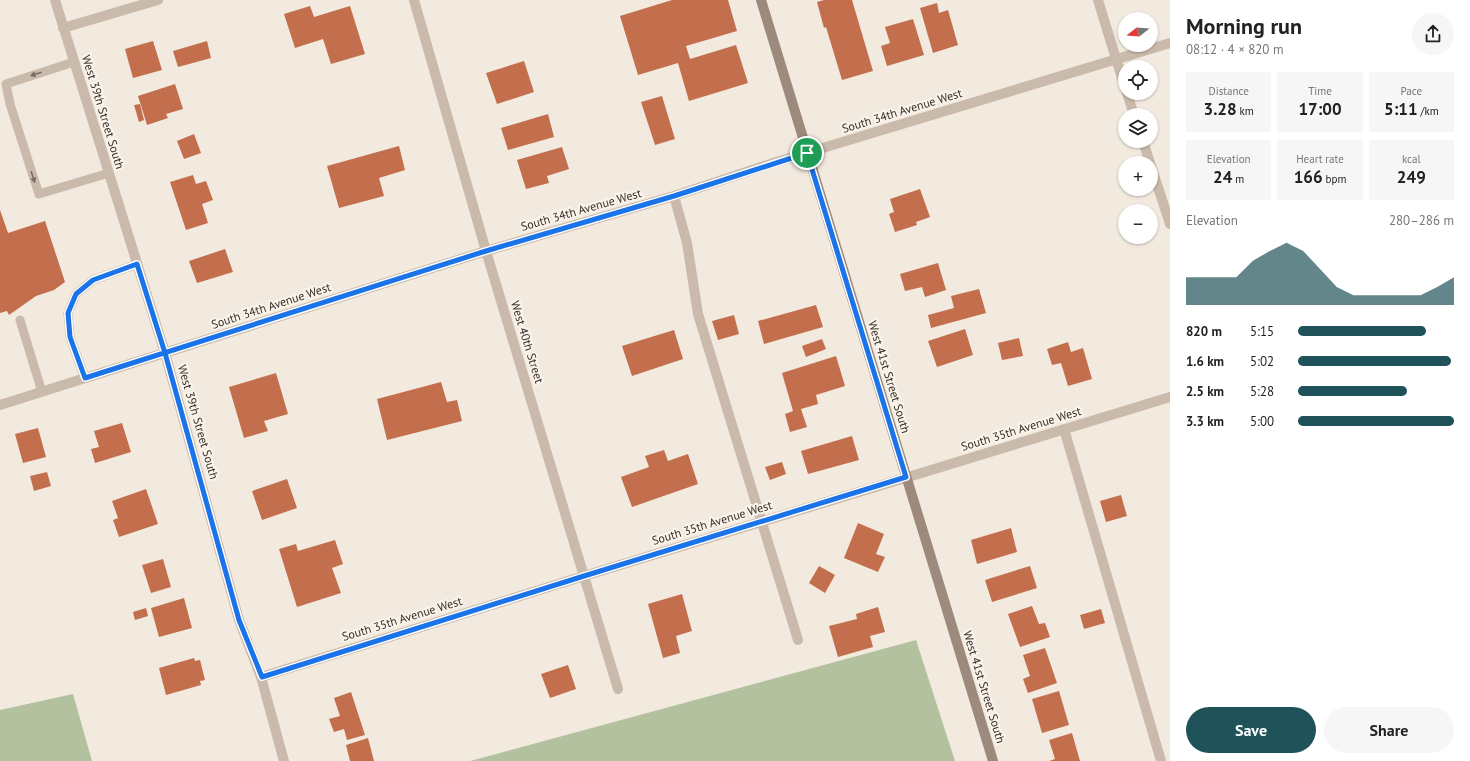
<!DOCTYPE html>
<html lang="en">
<head>
<meta charset="utf-8">
<style>
	body { margin:0; font-family:"PT Sans",sans-serif; background:#f6f6f6; color:#222; height:100vh; display:flex; flex-direction:column; font-size:15px; white-space:nowrap }
	* { box-sizing:border-box; margin:0 }
	p { font-size:13px; color:#767676 }
	.icon { flex:none; width:22px; height:22px; fill:none; stroke:currentColor; stroke-width:2; stroke-linecap:round; stroke-linejoin:round }
	.map { position:relative; flex:1; overflow:hidden }
	.drawer { display:flex; flex-direction:column; background:#fff; width:300px }
	.drawer>* { flex:none }
	.needle { width:26px; rotate:253deg }
	.buttons { position:absolute; left:1118px; top:12px; display:grid; gap:8px }
	.buttons a { display:grid; place-items:center; width:40px; height:40px; border-radius:50%; background:#fff; box-shadow:0 1px 3px #0004; font-size:20px }
	.pin { position:absolute; display:grid; place-items:center; width:34px; height:34px; color:#fff; margin:-17px; border:2px solid #fff; border-radius:50%; box-shadow:0 1px 4px #0007 }
	.round { display:grid; place-items:center; flex:none; width:42px; height:42px; border-radius:21px; background:#f6f6f6 }
	.head { display:flex; align-items:center; justify-content:space-between; height:68px; padding:0 16px }
	h1 { font-size:22px; font-weight:800; line-height:30px }
	.metrics { display:grid; grid-template-columns:repeat(3,1fr); gap:6px; height:68px; padding:4px 16px }
	.metrics div { display:grid; align-content:center; border-radius:0px; background:#f6f6f6; text-align:center }
	.metrics b { font-size:17px; font-weight:800 }
	.metrics small { font-size:11px; font-weight:400 }
	.metrics p { font-size:11px }
	.chart { height:112px; padding:8px 16px }
	.chart p { display:flex; justify-content:space-between }
	.chart svg { width:100%; height:72px; margin-top:4px; fill:#205359; opacity:.7 }
	.primary-button { display:flex; gap:8px; margin-top:auto; padding:8px 16px }
	.primary-button a { flex:1; height:46px; border-radius:24px; background:#205359; color:#fff; font-size:16px; font-weight:800; line-height:46px; text-align:center }
	.primary-button a+a { background:#f6f6f6; color:#222 }
	ul { padding:0 16px; list-style:none; font-size:13px }
	li { display:grid; grid-template-columns:64px 48px 1fr; align-items:center; height:30px }
	li i { height:10px; border-radius:5px; background:#205359 }
	main { display:flex; flex:1; min-height:0 }
	.map>svg:first-child { display:block }
	.green { fill:#b4c19f }
	.building { fill:#c36e4c }
	.lines { fill:none; stroke-linecap:round; stroke-linejoin:round }
	.service { stroke:#cabaab; stroke-width:9 }
	.minor { stroke:#cabaab; stroke-width:10 }
	.secondary { stroke:#9e8a7c; stroke-width:10 }
	.oneway { fill:#7a6e64 }
	.route-casing { stroke:#fff; stroke-width:8 }
	.route { stroke:#1a73e8; stroke-width:5 }
	.labels { text-anchor:middle; stroke-width:4; stroke-linejoin:round; paint-order:stroke }
	.street-label { font-size:12px; fill:#382f2a; stroke:#faf4eb }
</style>
</head>
<body>
<main>
<div class="map">
<svg width="1170" height="761" viewBox="0 0 1170 761">
	<rect width="100%" height="100%" fill="#f2eadf"/>
	<path class="green" d="M 916,640 L 955,761 L 470,761 Z
		M 73,694 L 92,761 L 0,761 L 0,710 Z"/>
	<path class="building" d="M 672,0 L 728,0 L 737,31 L 686,46 L 690,59 L 736,45 L 748,83 L 689,101 L 678,63 L 638,75 L 620,16 Z
		M 824,0 L 852,0 L 873,71 L 842,80 L 826,27 L 824,28 L 817,2 Z
		M 937,3 L 939,13 L 948,10 L 958,45 L 933,53 L 920,8 Z
		M 310,6 L 314,17 L 350,6 L 365,54 L 331,64 L 323,39 L 295,48 L 284,14 Z
		M 913,19 L 924,55 L 887,66 L 881,46 L 890,43 L 885,27 Z
		M 153,41 L 162,70 L 133,78 L 125,49 Z
		M 207,41 L 211,58 L 178,67 L 173,51 Z
		M 524,61 L 534,92 L 497,104 L 486,73 Z
		M 175,84 L 183,109 L 166,114 L 168,118 L 147,125 L 138,96 Z
		M 662,96 L 675,139 L 655,145 L 641,102 Z
		M 140,104 L 144,120 L 139,122 L 134,105 Z
		M 548,114 L 554,137 L 508,150 L 501,128 Z
		M 194,134 L 201,153 L 184,159 L 177,141 Z
		M 399,146 L 405,170 L 379,178 L 384,196 L 339,208 L 327,166 Z
		M 562,147 L 569,169 L 547,176 L 549,183 L 526,189 L 517,160 Z
		M 193,175 L 196,184 L 206,181 L 213,200 L 202,204 L 208,223 L 186,230 L 170,182 Z
		M 920,189 L 930,217 L 916,222 L 917,225 L 895,232 L 889,214 L 894,212 L 890,199 Z
		M 0,210 L 8,233 L 45,221 L 65,282 L 54,290 L 36,296 L 9,315 L 7,311 L 0,313 Z
		M 225,249 L 233,272 L 197,283 L 189,261 Z
		M 938,263 L 946,290 L 925,297 L 922,287 L 905,291 L 900,274 Z
		M 979,289 L 986,313 L 931,328 L 928,315 L 954,308 L 951,296 Z
		M 816,305 L 823,327 L 764,344 L 758,321 Z
		M 734,315 L 739,334 L 718,340 L 712,321 Z
		M 965,329 L 973,355 L 937,367 L 928,341 Z
		M 674,330 L 683,359 L 632,376 L 622,346 Z
		M 1019,338 L 1023,356 L 1002,360 L 998,343 Z
		M 822,339 L 826,349 L 806,357 L 802,346 Z
		M 1068,342 L 1071,352 L 1083,348 L 1092,379 L 1068,386 L 1061,363 L 1052,365 L 1047,349 Z
		M 836,356 L 845,386 L 816,395 L 818,404 L 801,409 L 807,427 L 790,432 L 785,414 L 793,411 L 782,373 Z
		M 276,373 L 288,414 L 264,421 L 268,431 L 244,438 L 229,387 Z
		M 441,382 L 447,402 L 457,400 L 462,421 L 387,440 L 377,399 Z
		M 122,423 L 131,452 L 95,463 L 91,449 L 99,447 L 94,431 Z
		M 38,428 L 46,457 L 23,463 L 15,434 Z
		M 852,436 L 859,460 L 808,474 L 801,451 Z
		M 664,450 L 668,461 L 688,454 L 698,484 L 632,507 L 621,477 L 649,467 L 645,456 Z
		M 782,462 L 786,474 L 770,480 L 765,467 Z
		M 47,472 L 51,486 L 34,491 L 30,476 Z
		M 287,479 L 297,508 L 262,520 L 252,491 Z
		M 146,489 L 158,524 L 119,537 L 113,520 L 118,518 L 112,501 Z
		M 1121,495 L 1127,516 L 1106,522 L 1100,501 Z
		M 858,523 L 884,534 L 876,554 L 885,557 L 878,572 L 844,558 Z
		M 1011,528 L 1017,552 L 977,564 L 971,540 Z
		M 335,540 L 343,564 L 332,568 L 341,593 L 297,607 L 279,549 L 296,544 L 298,551 Z
		M 163,559 L 171,587 L 151,593 L 142,565 Z
		M 819,566 L 835,575 L 825,593 L 809,583 Z
		M 1030,566 L 1037,588 L 992,602 L 985,580 Z
		M 682,594 L 692,631 L 676,636 L 680,653 L 663,658 L 648,604 Z
		M 184,598 L 192,628 L 159,637 L 151,608 Z
		M 1032,606 L 1039,624 L 1045,623 L 1050,637 L 1020,647 L 1008,614 Z
		M 878,607 L 885,632 L 870,636 L 873,647 L 838,657 L 829,626 L 857,619 L 856,614 Z
		M 146,608 L 148,616 L 135,620 L 133,612 Z
		M 1101,609 L 1105,623 L 1084,629 L 1080,615 Z
		M 1045,648 L 1057,683 L 1028,693 L 1023,679 L 1030,676 L 1023,655 Z
		M 194,658 L 195,661 L 200,660 L 205,680 L 200,681 L 201,685 L 166,695 L 159,668 Z
		M 568,665 L 576,689 L 550,698 L 541,674 Z
		M 1059,691 L 1069,725 L 1042,733 L 1032,699 Z
		M 351,692 L 365,735 L 347,740 L 344,729 L 334,732 L 329,719 L 340,716 L 334,698 Z
		M 1072,733 L 1080,761 L 1049,761 L 1055,759 L 1049,740 Z
		M 368,738 L 374,761 L 350,761 L 346,745 Z"/>
	<g class="lines">
		<path class="service" d="M 74,62 L 6,84 L 10,104 L 35,182 L 39,194 L 109,173
			M 20,320 L 42,392
			M 85,378 L 70,337 L 68,313 L 76,294 L 93,280 L 137,264"/>
		<path class="minor" d="M 55,0 L 165,353 L 239,620 L 261,677 L 284,761
			M 414,0 L 486,251 L 618,689
			M 1098,0 L 1125,88
			M 63,28 L 158,0
			M 1127,93 L 1134,115
			M 1143,141 L 1150,163
			M 1151,166 L 1170,224
			M 674,196 L 687,243 L 698,314 L 798,640
			M 0,405 L 486,251 L 674,196 L 773,163 L 1170,43
			M 1064,429 L 1161,761
			M 261,677 L 584,576 L 1170,397"/>
		<path class="secondary" d="M 761,0 L 993,761"/>
	</g>
	<defs><path id="oneway-solid" d="M-6-.8H1V-3.2L6.5 0L1 3.2V.8H-6Z"/></defs>
	<g class="oneway">
		<use href="#oneway-solid" transform="translate(36 74) rotate(162)"/>
		<use href="#oneway-solid" transform="translate(33 177) rotate(72)"/>
	</g>
	<g class="lines">
		<g class="route-casing">
			<path id="route" d="M 807,153 L 674,196 L 486,251 L 85,378 L 70,337 L 68,313 L 76,294 L 93,280 L 137,264 L 165,353 L 239,620 L 262,677 L 584,576 L 906,477 L 807,153"/>
		</g>
		<use href="#route" class="route"/>
	</g>
	<g class="labels">
		<g class="street-label">
			<text transform="translate(902 111) rotate(-17)" y="4">South 34th Avenue West</text>
			<text transform="translate(103 112) rotate(73)" y="4">West 39th Street South</text>
			<text transform="translate(581 210) rotate(-16)" y="4">South 34th Avenue West</text>
			<text transform="translate(271 306) rotate(-18)" y="4">South 34th Avenue West</text>
			<text transform="translate(527 342) rotate(73)" y="4">West 40th Street</text>
			<text transform="translate(889 377) rotate(73)" y="4">West 41st Street South</text>
			<text transform="translate(198 422) rotate(74)" y="4">West 39th Street South</text>
			<text transform="translate(1021 429) rotate(-17)" y="4">South 35th Avenue West</text>
			<text transform="translate(712 523) rotate(-17)" y="4">South 35th Avenue West</text>
			<text transform="translate(402 619) rotate(-17)" y="4">South 35th Avenue West</text>
			<text transform="translate(984 687) rotate(73)" y="4">West 41st Street South</text>
		</g>
	</g>
</svg>
<div class="buttons">
<a><svg class="needle" viewBox="-14 -14 28 28"><path d="M0-13l5 13h-10z" fill="#e53935"/><path d="M0 13l5-13h-10z" fill="#767676"/></svg></a>
<a><svg class="icon" aria-label="locate" viewBox="0 0 24 24"><circle cx="12" cy="12" r="6"/><path d="M12 2v4M12 18v4M2 12h4M18 12h4"/></svg></a>
<a><svg class="icon" aria-label="layers" viewBox="0 0 24 24"><path d="M12 4l9 5-9 5-9-5zM3 14l9 5 9-5"/></svg></a>
<a>+</a>
<a>−</a>
</div>
<div class="pin" style="left:807px;top:153px;background:#1e9e55"><svg class="icon" aria-label="arrive" viewBox="0 0 24 24"><path d="M6 21V4h12l-3 4 3 4H6"/></svg></div>
</div>
<section class="drawer">
<div class="head"><div><h1>Morning run</h1><p>08:12 · 4 × 820 m</p></div><a class="round"><svg class="icon" aria-label="share" viewBox="0 0 24 24"><path d="M12 15V3M7 8l5-5 5 5M5 13v7h14v-7"/></svg></a></div>
<div class="metrics">
<div><p>Distance</p><b>3.28<small> km</small></b></div>
<div><p>Time</p><b>17:00</b></div>
<div><p>Pace</p><b>5:11<small> /km</small></b></div>
</div>
<div class="metrics">
<div><p>Elevation</p><b>24<small> m</small></b></div>
<div><p>Heart rate</p><b>166<small> bpm</small></b></div>
<div><p>kcal</p><b>249</b></div>
</div>
<div class="chart"><p><span>Elevation</span>280–286 m</p>
<svg viewBox="0 0 160 44" preserveAspectRatio="none"><path d="M0 44V27L10 27L20 27L30 27L40 17L50 11L60 6L70 11L80 22L90 33L100 38L110 38L120 38L130 38L140 38L150 33L160 27V44z"/></svg>
</div>
<ul>
<li><b>820 m</b>5:15<i style="width:82%"></i></li>
<li><b>1.6 km</b>5:02<i style="width:98%"></i></li>
<li><b>2.5 km</b>5:28<i style="width:70%"></i></li>
<li><b>3.3 km</b>5:00<i style="width:100%"></i></li>
</ul>
<div class="primary-button"><a>Save</a><a>Share</a></div>
</section>
</main>
</body>
</html>
